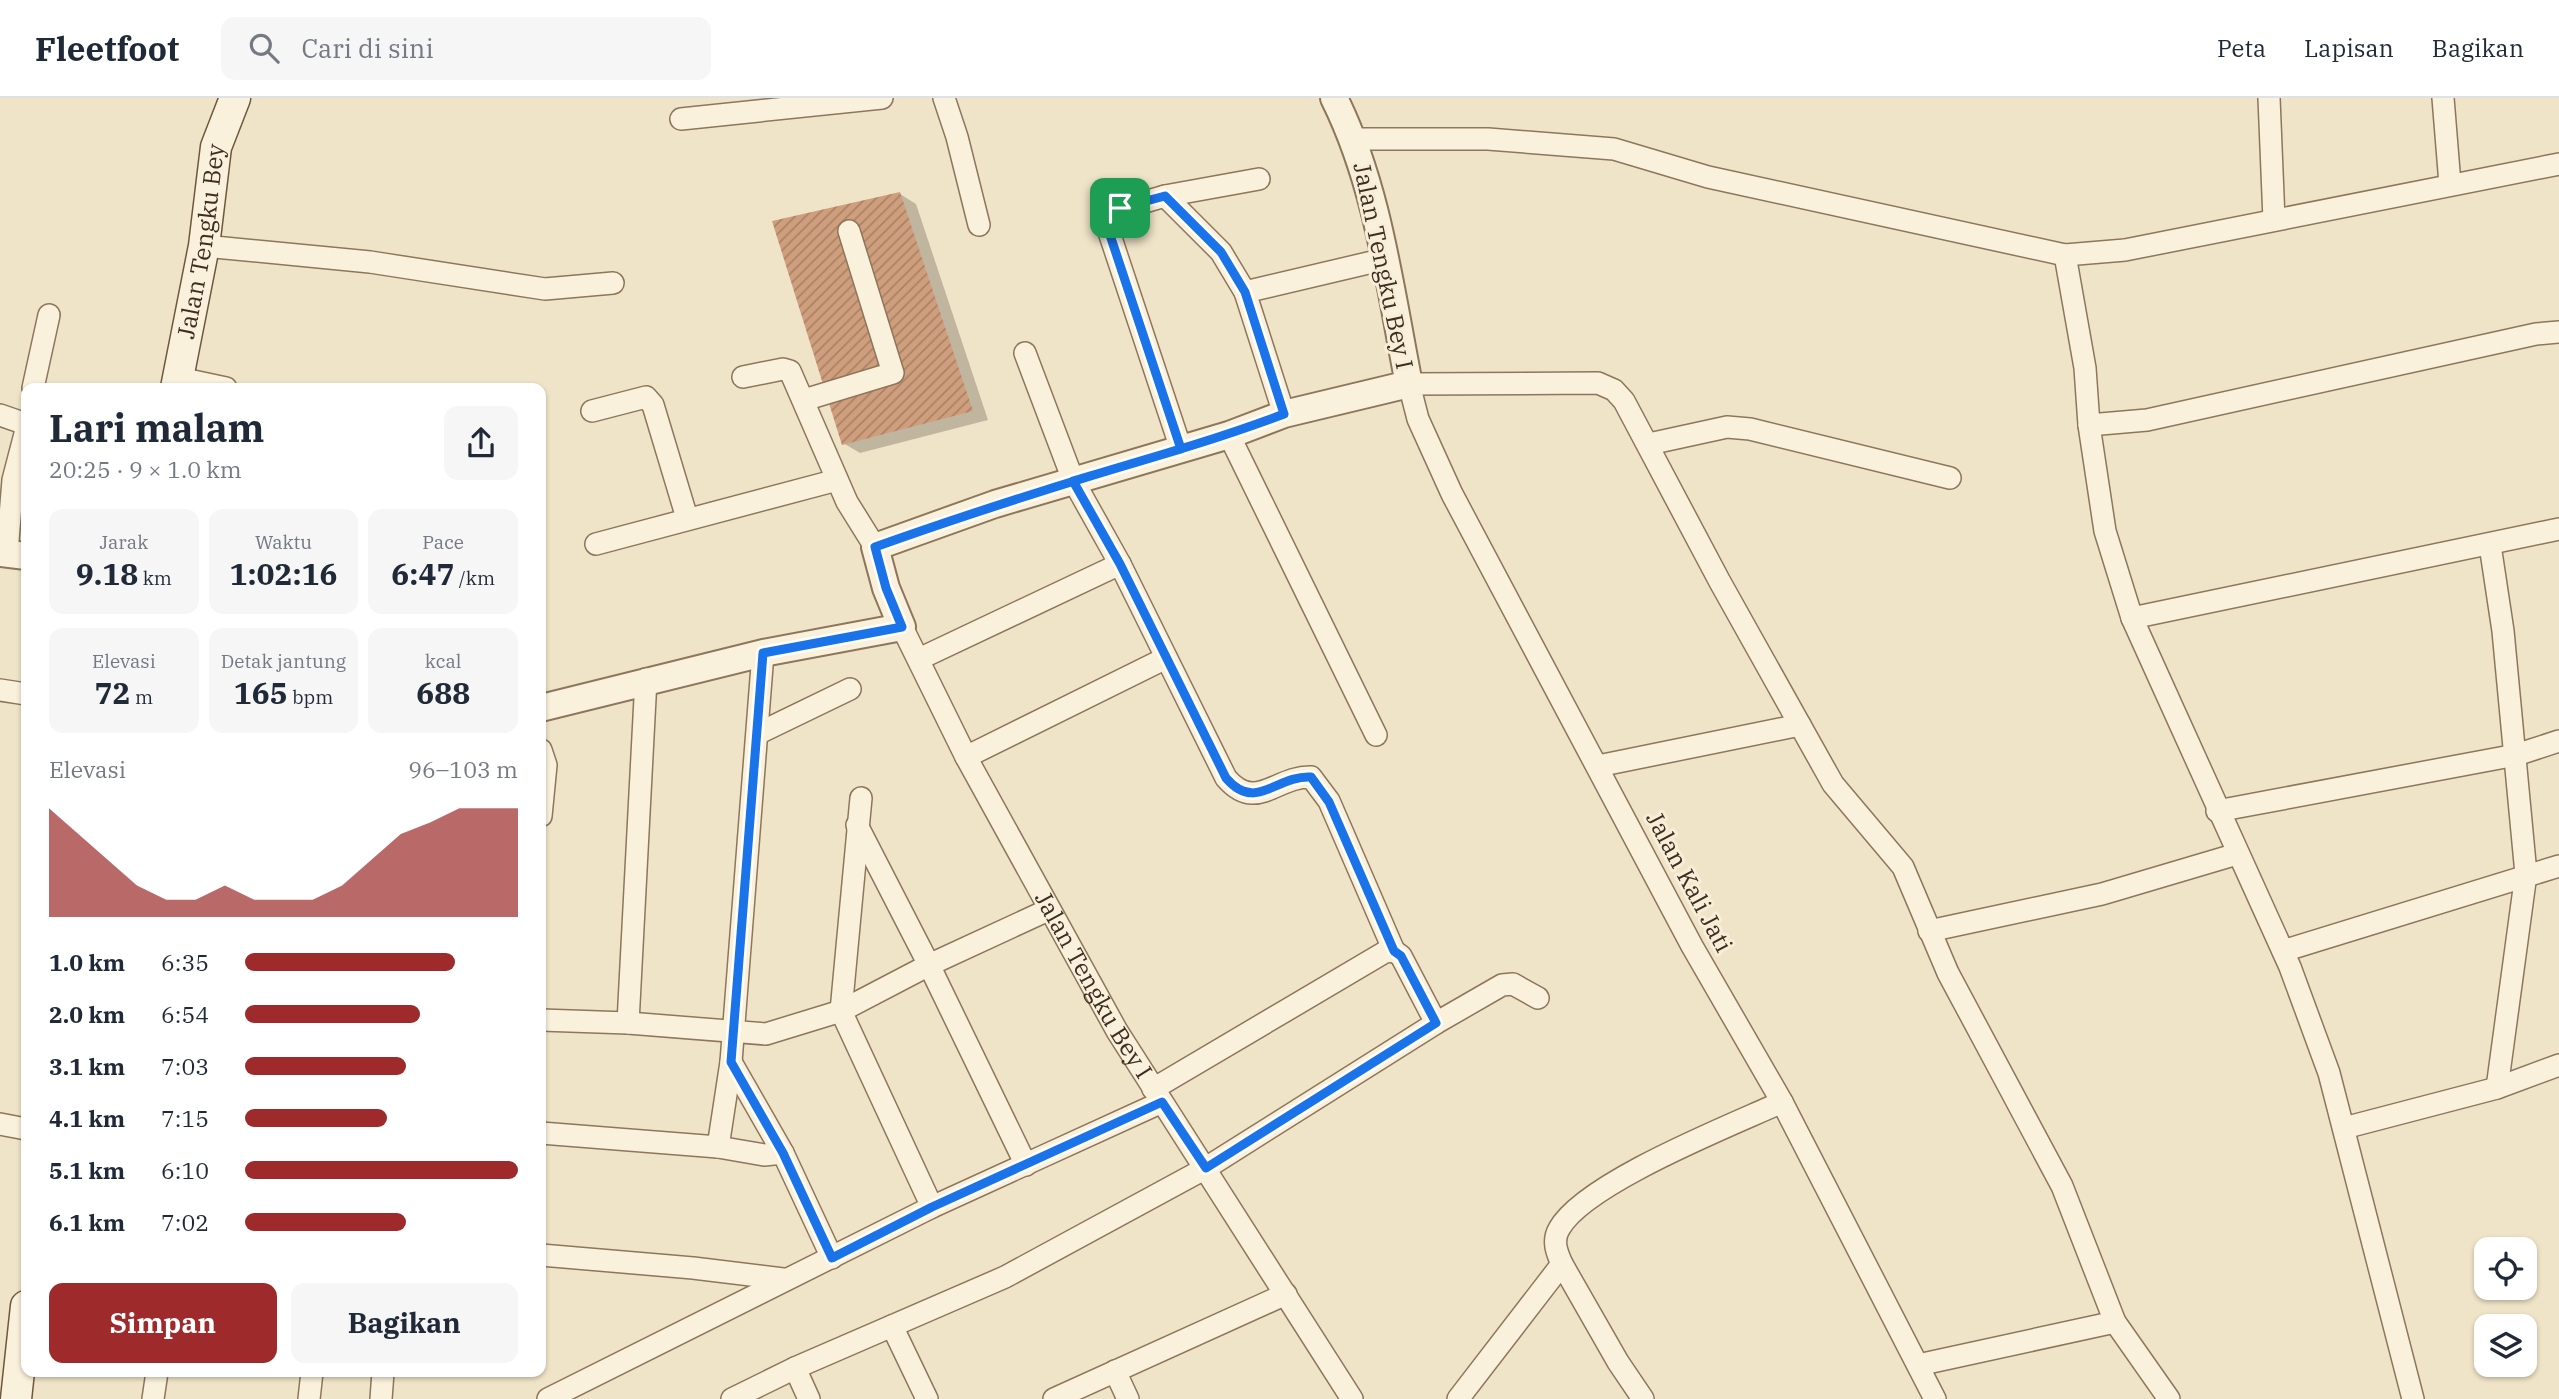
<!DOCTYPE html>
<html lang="id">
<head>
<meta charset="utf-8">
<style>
	body { margin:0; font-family:"IBM Plex Serif",serif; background:#f6f6f7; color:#1f2937; height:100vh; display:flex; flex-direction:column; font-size:26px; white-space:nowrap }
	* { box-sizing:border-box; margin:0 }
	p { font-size:23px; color:#747a83 }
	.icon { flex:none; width:38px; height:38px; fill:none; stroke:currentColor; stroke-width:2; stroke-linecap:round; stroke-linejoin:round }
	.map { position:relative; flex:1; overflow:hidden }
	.details { position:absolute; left:21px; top:285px; width:525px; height:994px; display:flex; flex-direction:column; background:#fff; border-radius:14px; box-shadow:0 2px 5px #0004 }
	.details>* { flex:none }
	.controls { position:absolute; left:2474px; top:1139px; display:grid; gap:14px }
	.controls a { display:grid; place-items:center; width:63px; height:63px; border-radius:14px; background:#fff; box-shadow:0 2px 5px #0004; font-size:35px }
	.pin { position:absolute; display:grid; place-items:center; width:60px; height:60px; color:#fff; margin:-30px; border-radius:14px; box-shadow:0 4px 10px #0006 }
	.round { display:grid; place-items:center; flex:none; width:74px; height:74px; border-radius:14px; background:#f6f6f7 }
	.overview { display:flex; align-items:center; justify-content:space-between; height:119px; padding:0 28px }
	h1 { font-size:38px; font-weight:700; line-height:52px }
	.stats { display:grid; grid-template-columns:repeat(3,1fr); gap:10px; height:119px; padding:7px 28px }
	.stats div { display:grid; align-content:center; border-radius:14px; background:#f6f6f7; text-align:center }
	.stats b { font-size:30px; font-weight:700 }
	.stats small { font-size:19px; font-weight:400 }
	.stats p { font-size:19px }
	.chart { height:196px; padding:14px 28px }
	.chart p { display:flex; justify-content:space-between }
	.chart svg { width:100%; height:126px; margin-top:7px; fill:#9e2a2b; opacity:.7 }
	.action { display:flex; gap:14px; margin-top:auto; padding:14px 28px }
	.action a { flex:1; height:80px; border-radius:14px; background:#9e2a2b; color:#fff; font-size:28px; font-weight:700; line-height:80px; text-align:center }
	.action a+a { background:#f6f6f7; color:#1f2937 }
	ul { padding:0 28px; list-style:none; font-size:23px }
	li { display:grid; grid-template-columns:112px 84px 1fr; align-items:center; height:52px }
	li i { height:18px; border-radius:9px; background:#9e2a2b }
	header { display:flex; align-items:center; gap:42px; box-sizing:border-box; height:98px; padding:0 35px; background:#fff; border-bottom:2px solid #e0e1e3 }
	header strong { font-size:33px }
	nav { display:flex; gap:38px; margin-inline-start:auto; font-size:24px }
	.search { width:490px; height:63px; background:#f6f6f7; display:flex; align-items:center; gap:18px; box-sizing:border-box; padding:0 24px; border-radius:14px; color:#747a83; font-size:26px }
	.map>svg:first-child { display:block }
	.shadow { fill:#0003 }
	.building { fill:url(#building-hatch) }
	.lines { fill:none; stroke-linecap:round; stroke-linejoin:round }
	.minor-casing { stroke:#8d765c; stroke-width:24 }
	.tertiary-casing { stroke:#8d765c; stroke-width:30 }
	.secondary-casing { stroke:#6f573f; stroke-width:33 }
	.minor { stroke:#faf1dc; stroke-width:21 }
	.tertiary { stroke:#faf1dc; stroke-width:26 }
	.secondary { stroke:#faf1dc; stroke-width:30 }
	.route-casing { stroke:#fff; stroke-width:14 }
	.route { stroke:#1a73e8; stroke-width:9 }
	.labels { text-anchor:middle; stroke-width:6; stroke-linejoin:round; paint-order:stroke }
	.street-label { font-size:24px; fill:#3d2e20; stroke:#f7eed8 }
</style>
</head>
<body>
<header>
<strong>Fleetfoot</strong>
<div class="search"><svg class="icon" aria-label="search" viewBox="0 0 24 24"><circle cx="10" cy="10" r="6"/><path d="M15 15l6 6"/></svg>Cari di sini</div>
<nav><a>Peta</a><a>Lapisan</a><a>Bagikan</a></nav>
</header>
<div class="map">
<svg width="2559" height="1301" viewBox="0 0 2559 1301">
	<defs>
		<pattern id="building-hatch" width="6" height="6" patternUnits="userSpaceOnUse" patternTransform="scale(1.75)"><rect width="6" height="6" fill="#cf9f7d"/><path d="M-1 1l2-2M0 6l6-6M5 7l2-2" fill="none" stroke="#a98266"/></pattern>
	</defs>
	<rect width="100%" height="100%" fill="#f0e4c8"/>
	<path class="shadow" d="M 900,96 L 916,106 L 988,322 L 860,355 L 843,345 Z"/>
	<path class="building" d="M 900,94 L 973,313 L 842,347 L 772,123 Z"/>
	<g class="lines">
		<g class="minor-casing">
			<g id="minor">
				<path d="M 944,0 L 957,39 L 979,127"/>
				<path d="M 2269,0 L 2274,122"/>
				<path d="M 2443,0 L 2450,86"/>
				<path d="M 681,21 L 882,0"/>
				<path d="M 1355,41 L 1488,41 L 1614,51 L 1708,79 L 2065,157 L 2125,152 L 2559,66"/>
				<path d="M 1165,98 L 1259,81"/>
				<path d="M 204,148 L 370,164 L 545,191 L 613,185"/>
				<path d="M 2065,157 L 2085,270 L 2089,327 L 2105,433 L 2132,520 L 2290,869 L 2329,975 L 2413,1301"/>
				<path d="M 1245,194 L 1284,316"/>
				<path d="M 1025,255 L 1073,382 L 1120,466 L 1226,680 C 1256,715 1276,678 1311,679 L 1329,703 L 1394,853"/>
				<path d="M 743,279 L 783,271 L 790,273 L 847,404 L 875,449"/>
				<path d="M 179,280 L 226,290"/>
				<path d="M 33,290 L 49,217"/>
				<path d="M 804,302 L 893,275 L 849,133"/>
				<path d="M 592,313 L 646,299 L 653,307 L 687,420"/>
				<path d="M 0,317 L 26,326"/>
				<path d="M 2089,327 L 2147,322 L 2536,236 L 2559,234"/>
				<path d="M 1229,337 L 1376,637"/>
				<path d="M 1649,346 L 1727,329 L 1750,331 L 1950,380"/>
				<path d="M 1181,351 L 1106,125 L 1111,114 L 1165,98 L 1221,154 L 1245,194 L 1385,161"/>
				<path d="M 596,446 L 837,382"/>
				<path d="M 2490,447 L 2503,533 L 2526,776 L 2497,990"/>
				<path d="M 7,455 L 13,382 L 26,332"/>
				<path d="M 2132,520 L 2559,431"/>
				<path id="s1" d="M 902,529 L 966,659 L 1117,933 L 1352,1301"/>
				<path d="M 919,561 L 1120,466"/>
				<path d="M 0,592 L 26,596"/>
				<path d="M 759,635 L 850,591"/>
				<path d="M 541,652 L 546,667 L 541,718"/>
				<path d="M 966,659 L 1166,560"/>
				<path d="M 1598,668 L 1800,627"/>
				<path d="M 861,700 L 841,913 L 932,1109"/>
				<path d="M 2217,713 L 2516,657 L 2559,643"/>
				<path d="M 857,727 L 929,867 L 1026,1067"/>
				<path d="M 1929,833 L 2102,796 L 2237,756"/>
				<path d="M 2283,853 L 2559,768"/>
				<path d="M 541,922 L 628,925 L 766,936 L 841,913 L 929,867 L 1048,812"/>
				<path d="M 628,925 L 646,581"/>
				<path d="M 1436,925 L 1502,887 L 1513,886 L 1538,900"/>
				<path d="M 731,964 L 783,1055 L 832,1160"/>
				<path d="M 0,1026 L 26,1031"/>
				<path d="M 2344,1030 L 2497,990 L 2559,967"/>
				<path d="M 541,1035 L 718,1049 L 764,1057 L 783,1055"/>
				<path d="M 718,1049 L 731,964 L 763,555"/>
				<path d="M 541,1157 L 693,1170 L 783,1181"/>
				<path d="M 1562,1166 L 1618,1264 L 1643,1301"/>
				<path d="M 892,1228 L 927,1301"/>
				<path d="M 1918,1267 L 2115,1224"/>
				<path d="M 795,1270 L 809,1301"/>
				<path d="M 1115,1273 L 1128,1301"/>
				<path d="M 153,1301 L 157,1274"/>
				<path d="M 309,1301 L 312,1274"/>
				<path d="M 381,1301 L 383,1274"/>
				<path d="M 548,1301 L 932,1109 L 1162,1004"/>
				<path d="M 732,1301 L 795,1270 L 1005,1179 L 1206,1070 L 1436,925 L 1401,858 L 1394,853 L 1385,854 L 1153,991"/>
				<path d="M 1054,1301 L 1286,1196"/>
				<path d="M 1458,1301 L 1562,1166 C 1557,1155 1552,1143 1559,1131 C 1584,1085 1732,1027 1782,1004"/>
				<path d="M 1935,1301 L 1782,1004 L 1692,848 L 1452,396 L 1418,321 L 1409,286 L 1598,285 L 1614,292 L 1624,303 L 1720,484 L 1833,686 L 1903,769 L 1948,875 L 2062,1088 L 2115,1224 L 2169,1301"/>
			</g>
		</g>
		<g class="tertiary-casing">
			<path id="tertiary" d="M 0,455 L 26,458
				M 541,610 L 763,555 L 902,529 L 886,490 L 875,449 L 995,406 L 1229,337 L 1284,316 L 1409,286 C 1390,190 1378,88 1334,0"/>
		</g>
		<g class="secondary-casing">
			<g id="secondary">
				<path id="s2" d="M 176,290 L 204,148 L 216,49 L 235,0"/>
				<path d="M 16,1301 L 26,1208"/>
			</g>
		</g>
		<use href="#minor" class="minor"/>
		<use href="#tertiary" class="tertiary"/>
		<use href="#secondary" class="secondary"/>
	</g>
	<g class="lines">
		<g class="route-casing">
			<path id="route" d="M 1120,110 L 1111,114 L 1106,125 L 1181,351 C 1078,381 976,413 875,449 L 886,490 L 902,529 L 763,555 L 731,964 L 783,1055 L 832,1160 L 932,1109 L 1162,1004 L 1206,1070 L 1436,925 L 1401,858 L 1394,853 L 1329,704 L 1311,679 C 1276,677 1256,715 1226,680 L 1120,466 L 1073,383 C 1144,362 1215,342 1284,316 L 1245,194 L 1221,154 L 1165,98 L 1120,110"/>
		</g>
		<use href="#route" class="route"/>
	</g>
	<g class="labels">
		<g class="street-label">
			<text dy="8" stroke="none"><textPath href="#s2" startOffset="149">Jalan Tengku Bey</textPath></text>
			<text transform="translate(1383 168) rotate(78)" y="8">Jalan Tengku Bey I</text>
			<text transform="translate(1689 784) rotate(62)" y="8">Jalan Kali Jati</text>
			<text dy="8" stroke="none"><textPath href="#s1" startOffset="406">Jalan Tengku Bey I</textPath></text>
		</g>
	</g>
</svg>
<div class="controls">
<a><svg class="icon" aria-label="locate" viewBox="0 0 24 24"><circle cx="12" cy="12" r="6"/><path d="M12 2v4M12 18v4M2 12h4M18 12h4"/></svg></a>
<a><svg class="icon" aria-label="layers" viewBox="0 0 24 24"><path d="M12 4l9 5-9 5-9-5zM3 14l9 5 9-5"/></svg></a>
</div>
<div class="pin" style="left:1120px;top:110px;background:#1e9e55"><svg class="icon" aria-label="arrive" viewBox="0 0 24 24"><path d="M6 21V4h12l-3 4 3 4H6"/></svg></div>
<section class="details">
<div class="overview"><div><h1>Lari malam</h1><p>20:25 · 9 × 1.0 km</p></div><a class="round"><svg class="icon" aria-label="share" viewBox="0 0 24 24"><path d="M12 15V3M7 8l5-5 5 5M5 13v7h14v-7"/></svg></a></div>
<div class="stats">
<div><p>Jarak</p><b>9.18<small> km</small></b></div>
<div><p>Waktu</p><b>1:02:16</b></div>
<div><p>Pace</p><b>6:47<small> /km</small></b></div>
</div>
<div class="stats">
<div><p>Elevasi</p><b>72<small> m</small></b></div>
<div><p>Detak jantung</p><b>165<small> bpm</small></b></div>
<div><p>kcal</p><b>688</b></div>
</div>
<div class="chart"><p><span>Elevasi</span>96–103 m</p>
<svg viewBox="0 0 160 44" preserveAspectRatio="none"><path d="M0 44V6L10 15L20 24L30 33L40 38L50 38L60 33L70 38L80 38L90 38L100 33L110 24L120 15L130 11L140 6L150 6L160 6V44z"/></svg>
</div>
<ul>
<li><b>1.0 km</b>6:35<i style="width:77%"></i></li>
<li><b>2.0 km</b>6:54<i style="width:64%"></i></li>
<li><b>3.1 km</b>7:03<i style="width:59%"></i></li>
<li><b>4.1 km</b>7:15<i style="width:52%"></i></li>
<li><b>5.1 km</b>6:10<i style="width:100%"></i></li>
<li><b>6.1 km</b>7:02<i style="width:59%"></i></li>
</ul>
<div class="action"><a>Simpan</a><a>Bagikan</a></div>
</section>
</div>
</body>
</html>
